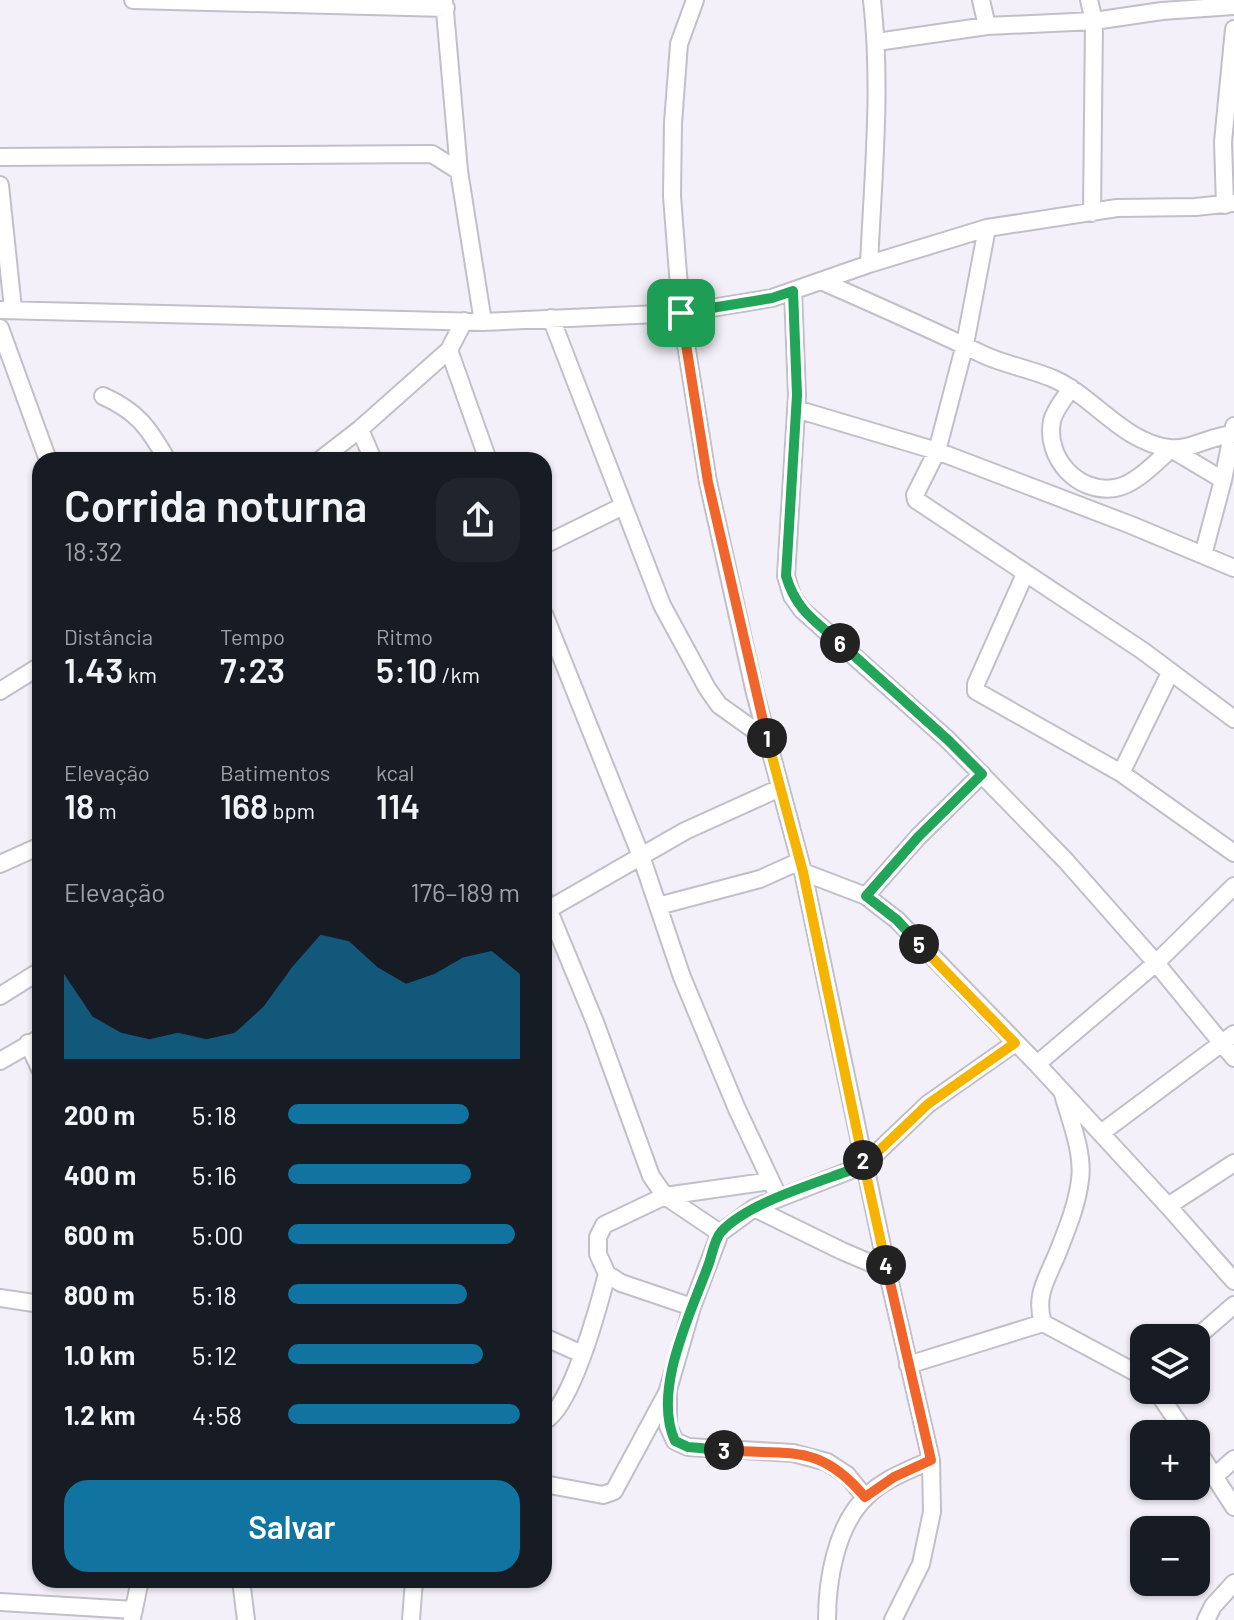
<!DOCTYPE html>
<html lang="pt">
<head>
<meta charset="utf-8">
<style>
	body { margin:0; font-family:Barlow,sans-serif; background:#20242c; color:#f1f3f6; height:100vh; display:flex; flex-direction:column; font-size:30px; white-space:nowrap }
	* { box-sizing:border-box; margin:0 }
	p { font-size:26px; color:#9ea1a6 }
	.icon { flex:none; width:44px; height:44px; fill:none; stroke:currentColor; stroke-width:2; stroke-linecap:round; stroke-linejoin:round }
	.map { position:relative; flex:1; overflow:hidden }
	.side { position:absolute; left:32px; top:452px; width:520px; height:1136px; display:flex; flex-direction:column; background:#171b24; border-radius:24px; box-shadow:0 2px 6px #0004 }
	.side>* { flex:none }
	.fabs { position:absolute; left:1130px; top:1324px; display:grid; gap:16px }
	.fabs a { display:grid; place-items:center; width:80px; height:80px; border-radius:16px; background:#171b24; box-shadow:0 2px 6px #0004; font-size:40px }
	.pin { position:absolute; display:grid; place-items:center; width:68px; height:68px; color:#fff; margin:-34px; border-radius:16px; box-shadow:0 4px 12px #0006 }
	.km { position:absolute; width:40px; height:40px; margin:-20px; border-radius:50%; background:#222; color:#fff; font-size:22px; line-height:40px; text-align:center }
	.round { display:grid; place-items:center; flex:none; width:84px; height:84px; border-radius:24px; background:#20242c }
	.headline { display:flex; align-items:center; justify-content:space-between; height:136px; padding:0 32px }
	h1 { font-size:44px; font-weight:600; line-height:60px }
	.stats { display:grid; grid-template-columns:repeat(3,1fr); gap:12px; height:136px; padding:8px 32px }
	.stats div { display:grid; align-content:center }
	.stats b { font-size:34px; font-weight:600 }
	.stats small { font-size:22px; font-weight:400 }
	.stats p { font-size:22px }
	.chart { height:224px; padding:16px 32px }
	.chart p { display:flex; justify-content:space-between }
	.chart svg { width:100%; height:144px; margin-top:8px; fill:#1073a0; opacity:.7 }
	.action { display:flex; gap:16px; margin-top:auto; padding:16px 32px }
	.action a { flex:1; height:92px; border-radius:24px; background:#1073a0; color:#fff; font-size:32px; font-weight:600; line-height:92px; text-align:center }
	ul { padding:0 32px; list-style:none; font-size:26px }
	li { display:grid; grid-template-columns:128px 96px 1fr; align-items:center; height:60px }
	li i { height:20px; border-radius:10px; background:#1073a0 }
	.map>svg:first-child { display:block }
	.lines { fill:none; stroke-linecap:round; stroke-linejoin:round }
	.minor-casing { stroke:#c2bfc8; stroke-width:20 }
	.minor { stroke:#fff; stroke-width:16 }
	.split-1-casing { stroke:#fff; stroke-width:16 }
	.split-2-casing { stroke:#fff; stroke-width:16 }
	.split-3-casing { stroke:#fff; stroke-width:16 }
	.split-4-casing { stroke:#fff; stroke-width:16 }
	.split-5-casing { stroke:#fff; stroke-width:16 }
	.split-6-casing { stroke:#fff; stroke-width:16 }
	.split-7-casing { stroke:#fff; stroke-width:16 }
	.split-1 { stroke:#f0652b; stroke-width:10 }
	.split-2 { stroke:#f5b400; stroke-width:10 }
	.split-3 { stroke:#22a559; stroke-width:10 }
	.split-4 { stroke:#f0652b; stroke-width:10 }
	.split-5 { stroke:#f5b400; stroke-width:10 }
	.split-6 { stroke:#22a559; stroke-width:10 }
	.split-7 { stroke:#22a559; stroke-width:10 }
</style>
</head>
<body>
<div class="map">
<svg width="1234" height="1620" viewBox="0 0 1234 1620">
	<rect width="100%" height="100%" fill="#f3f0f9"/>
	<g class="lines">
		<g class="minor-casing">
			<path id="minor" d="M 133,0 L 446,8
				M 444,0 L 459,171 L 483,322
				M 695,0 L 679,44 L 673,123 L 672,196 L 681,313 L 708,482 L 755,693 L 803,872 L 887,1270 L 931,1460 L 932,1512 L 921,1564 L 893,1620
				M 981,0 L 987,26
				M 1089,0 L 1094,21 L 1092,213
				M 877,42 L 987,26 L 1094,21 L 1162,11 L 1234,6
				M 0,157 L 432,154 L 459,171
				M 0,185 L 13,309
				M 1225,205 L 1223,142 L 1234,29
				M 987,228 L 965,344 L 937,451 L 915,495 L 916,500 L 1143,651 L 1234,719
				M 869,264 C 873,177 882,87 872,0
				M 821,281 C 876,305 930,329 984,355 C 1006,365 1031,369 1054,379 C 1094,397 1123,442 1169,448 C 1190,451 1212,435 1234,434
				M 793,291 L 797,395 L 786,576 L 792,596 L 802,610 L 948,740 L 1066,861 L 1156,963 L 1234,1058
				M 0,310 L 483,322 L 681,313 L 772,298 L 869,264 L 987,228 L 1117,208 L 1195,207 L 1234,203
				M 551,318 L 662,605 L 707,688 L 719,705 L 768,740
				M 0,328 L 48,460
				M 449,350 L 488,460
				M 1071,388 C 1065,398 1054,410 1052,421 C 1045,457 1077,494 1115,488 C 1135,485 1156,462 1171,449 L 1223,480
				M 103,396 C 137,411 149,428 167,460
				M 796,409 L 937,451 L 1131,525 L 1234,568
				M 360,429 L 373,460
				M 320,460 L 360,429 L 449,350 L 464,321
				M 544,545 L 623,506
				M 1203,555 L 1223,480 L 1234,426
				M 1025,574 L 976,684 L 976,691 L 1121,773 L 1234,853
				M 544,614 L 641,856 L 682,977 L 737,1109 L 779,1198
				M 0,691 L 40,666
				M 1121,773 L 1170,673
				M 0,864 L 40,846
				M 803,872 L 866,896 L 897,920 L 1037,1064 L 1168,1206 L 1234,1281
				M 866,896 L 918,837 L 982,774
				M 544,899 L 595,1022 L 651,1176 L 665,1196 L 720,1233
				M 658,906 L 760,879 L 800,861
				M 544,912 L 685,831 L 780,788
				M 0,996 L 40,971
				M 28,1043 L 40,1069
				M 0,1061 L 40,1038
				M 1037,1064 L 1156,963 L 1234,886
				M 1063,1094 C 1070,1120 1084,1153 1080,1180 C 1077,1205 1067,1229 1058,1252 C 1048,1277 1034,1295 1043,1323 L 1144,1377
				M 1101,1133 L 1234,1034
				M 1168,1206 L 1234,1163
				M 754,1208 L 842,1251 L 887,1270
				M 0,1298 L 40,1304
				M 692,1307 L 621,1283 L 607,1274 L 598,1254 L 598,1237 L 604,1225 L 665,1196 L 771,1181
				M 544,1337 L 582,1354
				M 1196,1338 L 1234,1305
				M 908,1365 L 1043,1323
				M 1156,1390 L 1186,1434
				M 544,1421 C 571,1409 599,1305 607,1274
				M 1196,1448 L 1234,1507
				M 1215,1476 L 1234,1459
				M 544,1484 L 603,1495 L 614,1491 L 668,1391
				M 865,1497 L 847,1475 L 827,1462 L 793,1453 L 688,1447 L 675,1441 L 668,1426 L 668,1390 L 692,1307 L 720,1233 L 754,1208 L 864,1165 L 928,1104 L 1015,1043
				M 241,1580 L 246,1620
				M 0,1602 L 134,1610
				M 132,1618 L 140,1580
				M 411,1620 L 414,1580
				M 827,1620 C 827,1580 836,1526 866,1497 C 884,1479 909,1470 931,1460
				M 1206,1620 L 1213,1606 L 1234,1583"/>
		</g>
		<use href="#minor" class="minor"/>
	</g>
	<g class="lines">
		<g class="split-1-casing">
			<path id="split-1" d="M 681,313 L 708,482 L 767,738"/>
		</g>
		<g class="split-2-casing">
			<path id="split-2" d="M 767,738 L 803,872 L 863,1160"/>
		</g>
		<g class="split-3-casing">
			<path id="split-3" d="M 724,1450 L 688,1447 L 675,1441 C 652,1391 690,1315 708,1266 C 712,1256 714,1240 721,1232 C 749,1201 824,1181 864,1165 L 863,1160"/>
		</g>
		<g class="split-4-casing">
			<path id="split-4" d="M 724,1450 C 789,1456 818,1441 865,1497 L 894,1477 L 931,1460 L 886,1265"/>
		</g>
		<g class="split-5-casing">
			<path id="split-5" d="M 886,1265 L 864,1165 L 928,1104 L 1015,1043 L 919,944"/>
		</g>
		<g class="split-6-casing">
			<path id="split-6" d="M 840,643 L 948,740 L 982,774 L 918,837 L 866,896 L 897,920 L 919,944"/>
		</g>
		<g class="split-7-casing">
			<path id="split-7" d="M 681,313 L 772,298 L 793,291 L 797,395 L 786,576 C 796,610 814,620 840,643"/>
		</g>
		<use href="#split-1" class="split-1"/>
		<use href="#split-2" class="split-2"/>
		<use href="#split-3" class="split-3"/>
		<use href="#split-4" class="split-4"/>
		<use href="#split-5" class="split-5"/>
		<use href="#split-6" class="split-6"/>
		<use href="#split-7" class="split-7"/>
	</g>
</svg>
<div class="fabs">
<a><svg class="icon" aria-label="layers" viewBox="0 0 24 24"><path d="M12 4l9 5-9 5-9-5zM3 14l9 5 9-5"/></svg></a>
<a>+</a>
<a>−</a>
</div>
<div class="pin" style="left:681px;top:313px;background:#1e9e55"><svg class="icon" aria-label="arrive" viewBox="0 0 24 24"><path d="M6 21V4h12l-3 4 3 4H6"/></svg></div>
<b class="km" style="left:767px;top:738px">1</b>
<b class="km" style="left:863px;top:1160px">2</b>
<b class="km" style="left:724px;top:1450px">3</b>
<b class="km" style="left:886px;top:1265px">4</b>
<b class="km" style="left:919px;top:944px">5</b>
<b class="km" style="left:840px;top:643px">6</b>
<section class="side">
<div class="headline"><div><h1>Corrida noturna</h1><p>18:32</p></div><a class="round"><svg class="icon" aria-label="share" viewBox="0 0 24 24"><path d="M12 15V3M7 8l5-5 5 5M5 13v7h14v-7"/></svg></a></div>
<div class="stats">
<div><p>Distância</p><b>1.43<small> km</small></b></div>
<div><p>Tempo</p><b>7:23</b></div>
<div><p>Ritmo</p><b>5:10<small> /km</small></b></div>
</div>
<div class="stats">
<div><p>Elevação</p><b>18<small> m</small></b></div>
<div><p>Batimentos</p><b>168<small> bpm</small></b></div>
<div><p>kcal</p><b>114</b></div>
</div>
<div class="chart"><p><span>Elevação</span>176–189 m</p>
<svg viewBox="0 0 160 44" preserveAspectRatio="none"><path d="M0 44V18L10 31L20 36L30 38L40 36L50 38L60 36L70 28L80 16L90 6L100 8L110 16L120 21L130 18L140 13L150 11L160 18V44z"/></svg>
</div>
<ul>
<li><b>200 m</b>5:18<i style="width:78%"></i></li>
<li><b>400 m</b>5:16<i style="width:79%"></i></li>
<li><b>600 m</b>5:00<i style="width:98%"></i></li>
<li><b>800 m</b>5:18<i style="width:77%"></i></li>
<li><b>1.0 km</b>5:12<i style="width:84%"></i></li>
<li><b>1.2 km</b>4:58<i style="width:100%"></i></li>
</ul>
<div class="action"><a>Salvar</a></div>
</section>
</div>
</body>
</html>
